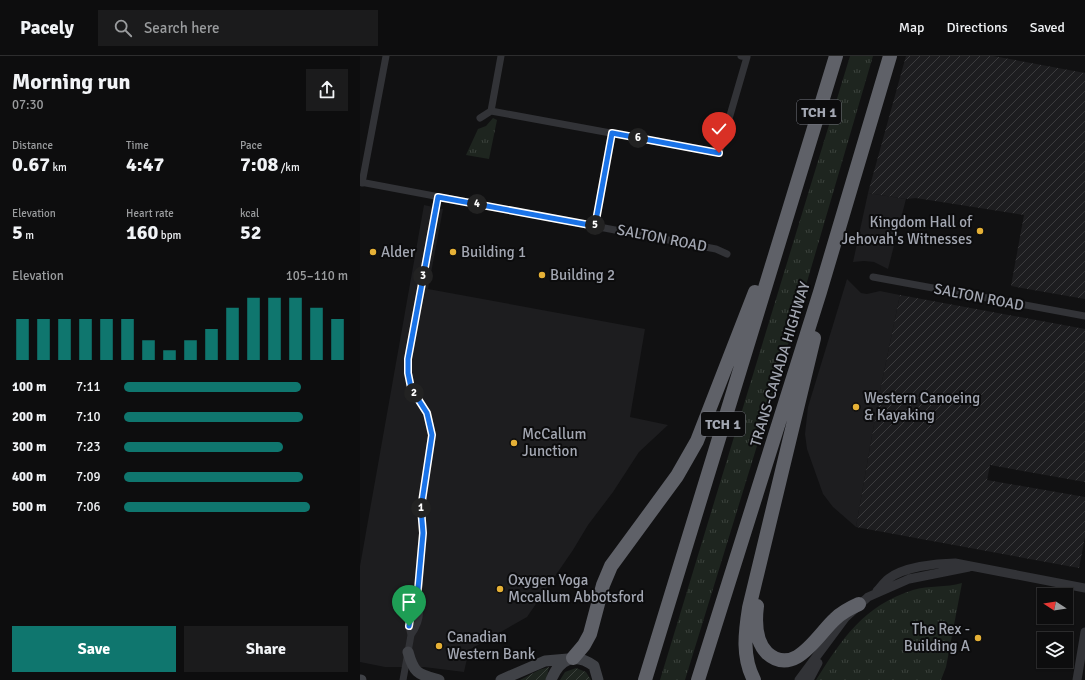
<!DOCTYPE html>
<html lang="en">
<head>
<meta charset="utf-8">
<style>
	body { margin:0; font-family:Signika,sans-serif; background:#1b1b1c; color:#f1f3f6; height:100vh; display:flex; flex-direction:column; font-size:15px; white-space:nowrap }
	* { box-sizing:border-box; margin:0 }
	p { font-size:13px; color:#9a9c9e }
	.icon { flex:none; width:22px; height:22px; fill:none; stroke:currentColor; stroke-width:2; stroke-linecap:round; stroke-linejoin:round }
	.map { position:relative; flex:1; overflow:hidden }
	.side { display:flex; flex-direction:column; background:#0d0d0e; width:360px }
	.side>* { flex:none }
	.needle { width:26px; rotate:282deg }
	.controls { position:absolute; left:677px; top:532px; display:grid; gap:8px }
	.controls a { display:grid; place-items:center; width:36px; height:36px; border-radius:0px; background:#0d0d0e; box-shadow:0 1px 3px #0004,0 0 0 1px #2d2d2e; font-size:20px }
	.pin { position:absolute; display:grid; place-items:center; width:34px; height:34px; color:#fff; margin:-41px -17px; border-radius:50% 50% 50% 0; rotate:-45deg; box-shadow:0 0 4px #0007 }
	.pin .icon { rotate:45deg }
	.km { position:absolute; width:20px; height:20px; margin:-10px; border-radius:50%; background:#222; color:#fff; font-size:11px; line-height:20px; text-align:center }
	.round { display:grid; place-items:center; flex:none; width:42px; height:42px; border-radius:0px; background:#1b1b1c }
	.head { display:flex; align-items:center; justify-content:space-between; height:68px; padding:0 12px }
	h1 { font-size:22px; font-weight:700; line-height:30px }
	.stats { display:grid; grid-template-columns:repeat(3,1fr); gap:6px; height:68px; padding:4px 12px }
	.stats div { display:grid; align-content:center }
	.stats b { font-size:20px; font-weight:700 }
	.stats small { font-size:11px; font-weight:400 }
	.stats p { font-size:11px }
	.chart { height:112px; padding:8px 12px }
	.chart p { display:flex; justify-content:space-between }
	.chart svg { width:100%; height:72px; margin-top:4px; stroke:#0f766e; stroke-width:6 }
	.primary-button { display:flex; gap:8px; margin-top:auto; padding:8px 12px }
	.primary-button a { flex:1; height:46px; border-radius:0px; background:#0f766e; color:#fff; font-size:16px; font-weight:700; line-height:46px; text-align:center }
	.primary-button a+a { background:#1b1b1c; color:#f1f3f6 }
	ul { padding:0 12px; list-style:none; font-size:13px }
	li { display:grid; grid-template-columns:64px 48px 1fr; align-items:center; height:30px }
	li i { height:10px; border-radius:5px; background:#0f766e }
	header { display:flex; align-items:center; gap:24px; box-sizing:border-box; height:56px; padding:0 20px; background:#0d0d0e; border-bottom:1px solid #2d2d2e }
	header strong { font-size:19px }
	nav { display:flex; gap:22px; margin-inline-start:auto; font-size:14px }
	.search { width:280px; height:36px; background:#1b1b1c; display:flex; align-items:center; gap:10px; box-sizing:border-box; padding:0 14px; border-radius:0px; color:#9a9c9e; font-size:15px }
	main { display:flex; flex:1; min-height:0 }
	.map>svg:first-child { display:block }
	.built { fill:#1d1d1f }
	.industrial { fill:url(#industrial-furrows) }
	.grass { fill:url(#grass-tufts) }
	.garden { fill:url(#garden-furrows) }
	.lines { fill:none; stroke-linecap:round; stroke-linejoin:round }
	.minor { stroke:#323337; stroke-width:7 }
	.tertiary { stroke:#323337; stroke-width:9 }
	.secondary { stroke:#404247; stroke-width:11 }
	.motorway { stroke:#5f6168; stroke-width:14 }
	.route-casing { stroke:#fff; stroke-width:8 }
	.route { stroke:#1a73e8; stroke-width:5 }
	.poi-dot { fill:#e6b136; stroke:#0c0c0d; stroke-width:1.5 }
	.labels { text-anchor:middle; stroke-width:4; stroke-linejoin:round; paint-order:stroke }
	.shield { fill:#0c0c0d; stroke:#767880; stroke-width:1 }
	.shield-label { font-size:14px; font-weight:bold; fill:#a3a7b2 }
	.poi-label { font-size:15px; fill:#a3a7b2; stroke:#0c0c0d; text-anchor:start }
	.street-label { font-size:15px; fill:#a3a7b2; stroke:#0c0c0d }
</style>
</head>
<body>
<header>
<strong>Pacely</strong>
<div class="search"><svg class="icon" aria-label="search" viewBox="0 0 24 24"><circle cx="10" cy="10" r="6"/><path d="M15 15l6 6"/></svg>Search here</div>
<nav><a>Map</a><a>Directions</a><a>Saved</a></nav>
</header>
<main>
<section class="side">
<div class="head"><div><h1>Morning run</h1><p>07:30</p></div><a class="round"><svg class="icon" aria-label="share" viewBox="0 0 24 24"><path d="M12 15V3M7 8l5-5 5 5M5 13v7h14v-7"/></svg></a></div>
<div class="stats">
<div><p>Distance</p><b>0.67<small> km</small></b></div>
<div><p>Time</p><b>4:47</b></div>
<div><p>Pace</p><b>7:08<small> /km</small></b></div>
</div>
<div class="stats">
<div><p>Elevation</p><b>5<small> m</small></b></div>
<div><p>Heart rate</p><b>160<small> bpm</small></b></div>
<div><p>kcal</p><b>52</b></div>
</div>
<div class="chart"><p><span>Elevation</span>105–110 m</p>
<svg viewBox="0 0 160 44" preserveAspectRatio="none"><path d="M5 44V19M15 44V19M25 44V19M35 44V19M45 44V19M55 44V19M65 44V32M75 44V38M85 44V32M95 44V25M105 44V12M115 44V6M125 44V6M135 44V6M145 44V12M155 44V19"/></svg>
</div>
<ul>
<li><b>100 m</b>7:11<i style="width:79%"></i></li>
<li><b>200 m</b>7:10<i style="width:80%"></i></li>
<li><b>300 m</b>7:23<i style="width:71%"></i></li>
<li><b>400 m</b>7:09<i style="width:80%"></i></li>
<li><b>500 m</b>7:06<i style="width:83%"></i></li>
</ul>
<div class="primary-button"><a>Save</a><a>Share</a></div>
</section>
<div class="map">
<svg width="725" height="624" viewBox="0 0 725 624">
	<defs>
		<pattern id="industrial-furrows" width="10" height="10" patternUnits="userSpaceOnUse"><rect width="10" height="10" fill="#1d1d1f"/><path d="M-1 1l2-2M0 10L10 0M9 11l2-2" fill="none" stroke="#3b3b3d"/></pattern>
		<pattern id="grass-tufts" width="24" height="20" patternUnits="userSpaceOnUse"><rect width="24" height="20" fill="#1e251f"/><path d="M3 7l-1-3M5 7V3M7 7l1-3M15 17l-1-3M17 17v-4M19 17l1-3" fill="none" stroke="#3c423d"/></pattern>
		<pattern id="garden-furrows" width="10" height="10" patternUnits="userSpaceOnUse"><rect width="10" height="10" fill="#1e251f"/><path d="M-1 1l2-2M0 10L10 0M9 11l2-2" fill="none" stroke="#3c423d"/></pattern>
	</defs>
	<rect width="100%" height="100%" fill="#111112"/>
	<path class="built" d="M 508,137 L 546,143 L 528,213 L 514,206 L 504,205 L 493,206 Z
		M 64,149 L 83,153 L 68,233 L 285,273 L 270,361 L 308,369 L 279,396 L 253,436 L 228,469 L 213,494 L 167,561 L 109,594 L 104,616 L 64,611 L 25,611 L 0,606 L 0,510 Z
		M 487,223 L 501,237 L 507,238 L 520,235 L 540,239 L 519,340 L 496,471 L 473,451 L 463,438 L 447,393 L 445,378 L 448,351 Z"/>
	<path class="industrial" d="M 546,0 L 633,0 L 725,17 L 725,243 L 651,230 L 664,159 L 556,142 L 546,143 L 508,137 Z
		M 540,239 L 725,273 L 725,426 L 630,409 L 627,424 L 725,441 L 725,481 L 719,512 L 496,471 L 519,340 Z"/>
	<path class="grass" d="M 490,0 L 513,0 L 440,250 L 325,624 L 300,624 Z
		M 133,62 L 137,64 L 129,103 L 106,99 L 118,73 L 126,70 Z
		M 602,527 L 586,611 L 581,624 L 456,624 C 482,583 503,550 553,534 C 569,529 586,532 602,527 Z"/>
	<path class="garden" d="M 189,611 L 186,624 L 160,624 L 179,614 Z
		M 216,612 L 226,616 L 231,624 L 200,624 L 205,616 Z"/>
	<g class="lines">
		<path class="minor" d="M 131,55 L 141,0
			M 120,62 L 131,55 L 359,97 L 387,1 L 381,0
			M 0,126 L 356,193 L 367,198
			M 2,127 L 26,0
			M 235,170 L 252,77
			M 513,221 L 725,260
			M 51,579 C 59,568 62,556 57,544 L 63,477 L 61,453 L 72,379 L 67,357 L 51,332 L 48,317 L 48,303 L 78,141
			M 43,624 L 51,579 L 49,570 L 52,551 L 57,544"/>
		<path class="tertiary" d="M 517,535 C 521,531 524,526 528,523 C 543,511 576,507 595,507 L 725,532
			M 439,624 L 485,562 L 508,541 L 549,523 L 609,511
			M 449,624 L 458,607
			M 717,624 L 725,576"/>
		<path class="secondary" d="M 48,596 C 54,618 58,618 79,624
			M 0,624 L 1,624
			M 141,624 L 185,605 L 208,603
			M 191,624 C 200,602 215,596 234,610 L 238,624"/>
		<path class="motorway" d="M 397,550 C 395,566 395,585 407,597 C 435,622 458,578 475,563 C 482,556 490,552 499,548
			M 213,602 L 224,589 L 230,578 L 243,529 L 251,510 L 317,420 L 337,385 L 395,236
			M 285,624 L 476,0
			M 338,624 L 460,236 L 530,0
			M 394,624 C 382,601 385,577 389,552 L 454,282"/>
	</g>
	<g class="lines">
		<g class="route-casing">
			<path id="route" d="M 49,570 L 52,552 L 57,544 L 63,477 L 61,452 L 72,379 L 67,357 L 51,332 L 48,317 L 48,303 L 78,141 L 235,170 L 252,77 L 359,97"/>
		</g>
		<use href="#route" class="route"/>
	</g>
	<g class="poi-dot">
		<circle cx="620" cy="175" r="4"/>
		<circle cx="13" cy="196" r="4"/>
		<circle cx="93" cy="196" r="4"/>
		<circle cx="182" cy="219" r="4"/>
		<circle cx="496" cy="351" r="4"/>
		<circle cx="154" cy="387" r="4"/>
		<circle cx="140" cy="533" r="4"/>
		<circle cx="618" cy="582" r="4"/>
		<circle cx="79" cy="590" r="4"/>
	</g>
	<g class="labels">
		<g class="shield">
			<rect x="437" y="44" width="44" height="24" rx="3"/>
			<rect x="341" y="356" width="44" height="24" rx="3"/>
		</g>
		<g class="shield-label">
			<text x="459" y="61">TCH 1</text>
			<text x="363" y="373">TCH 1</text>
		</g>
		<g class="poi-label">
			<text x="612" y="171" text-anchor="end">Kingdom Hall of<tspan x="612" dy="17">Jehovah's Witnesses</tspan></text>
			<text x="21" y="201">Alder</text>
			<text x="101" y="201">Building 1</text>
			<text x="190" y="224">Building 2</text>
			<text x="504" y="347">Western Canoeing<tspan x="504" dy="17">&amp; Kayaking</tspan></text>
			<text x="162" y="383">McCallum<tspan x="162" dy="17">Junction</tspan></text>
			<text x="148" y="529">Oxygen Yoga<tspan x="148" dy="17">Mccallum Abbotsford</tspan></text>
			<text x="610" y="578" text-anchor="end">The Rex -<tspan x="610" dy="17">Building A</tspan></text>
			<text x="87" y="586">Canadian<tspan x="87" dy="17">Western Bank</tspan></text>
		</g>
		<g class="street-label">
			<text transform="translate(302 182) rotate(11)" y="5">SALTON ROAD</text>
			<text transform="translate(619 241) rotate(11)" y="5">SALTON ROAD</text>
			<text transform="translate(420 308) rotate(-73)" y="5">TRANS-CANADA HIGHWAY</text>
		</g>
	</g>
</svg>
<div class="controls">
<a><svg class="needle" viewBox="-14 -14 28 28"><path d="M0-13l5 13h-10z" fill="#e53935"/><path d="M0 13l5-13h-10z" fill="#9a9c9e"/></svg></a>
<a><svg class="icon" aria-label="layers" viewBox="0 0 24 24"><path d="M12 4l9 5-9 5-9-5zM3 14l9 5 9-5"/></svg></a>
</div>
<div class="pin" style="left:49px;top:570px;background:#1e9e55"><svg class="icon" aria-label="arrive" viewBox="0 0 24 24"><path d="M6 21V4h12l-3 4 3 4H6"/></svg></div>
<div class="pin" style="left:359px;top:97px;background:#d93025"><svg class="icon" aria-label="check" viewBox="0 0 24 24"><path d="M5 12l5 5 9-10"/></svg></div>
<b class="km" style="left:61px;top:452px">1</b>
<b class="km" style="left:54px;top:337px">2</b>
<b class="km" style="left:63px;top:220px">3</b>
<b class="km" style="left:117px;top:148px">4</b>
<b class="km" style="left:235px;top:169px">5</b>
<b class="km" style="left:278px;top:82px">6</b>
</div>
</main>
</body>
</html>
